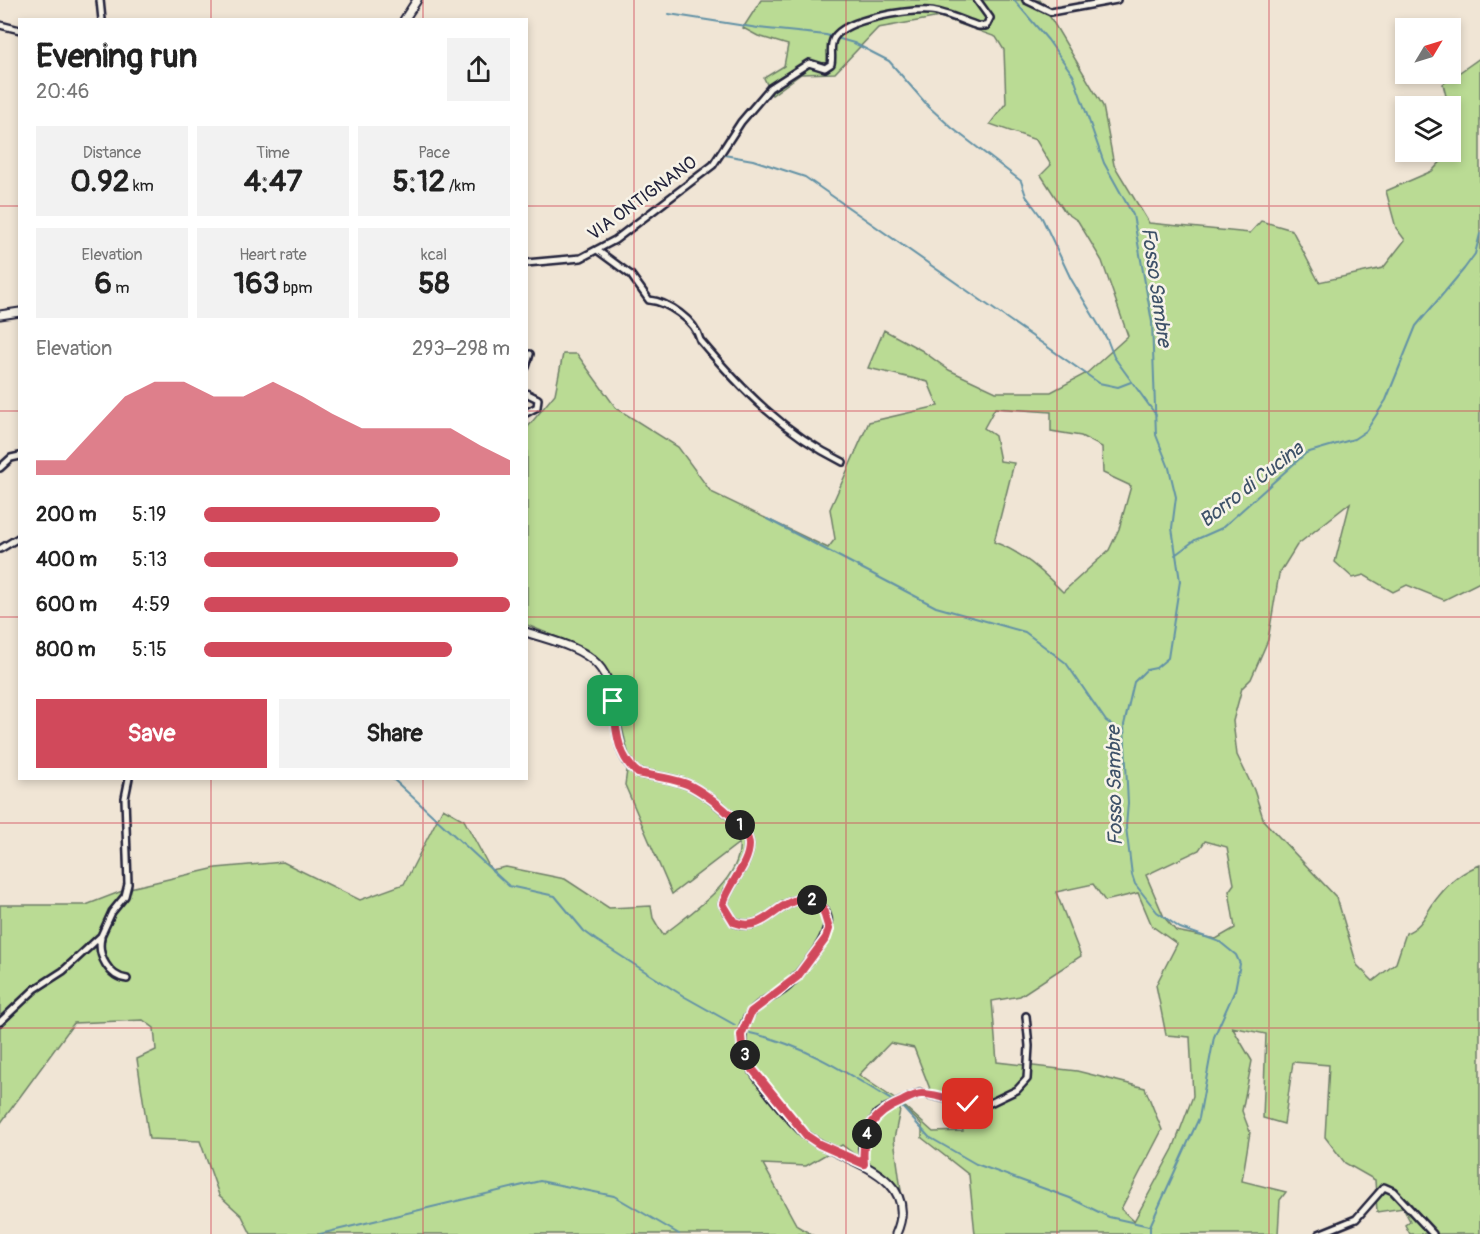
<!DOCTYPE html>
<html lang="en">
<head>
<meta charset="utf-8">
<style>
	body { margin:0; font-family:Pangolin,sans-serif; background:#f2f2f2; color:#222; height:100vh; display:flex; flex-direction:column; font-size:22px; white-space:nowrap }
	* { box-sizing:border-box; margin:0 }
	p { font-size:20px; color:#767676 }
	.icon { flex:none; width:33px; height:33px; fill:none; stroke:currentColor; stroke-width:2; stroke-linecap:round; stroke-linejoin:round }
	.map { position:relative; flex:1; overflow:hidden }
	.details { position:absolute; left:18px; top:18px; width:510px; height:762px; display:flex; flex-direction:column; background:#fff; border-radius:0px; box-shadow:0 3px 9px #0003 }
	.details>* { flex:none }
	.needle { width:39px; rotate:52deg }
	.controls { position:absolute; left:1395px; top:18px; display:grid; gap:12px }
	.controls a { display:grid; place-items:center; width:66px; height:66px; border-radius:0px; background:#fff; box-shadow:0 3px 9px #0003; font-size:30px }
	.pin { position:absolute; display:grid; place-items:center; width:51px; height:51px; color:#fff; margin:-26px; border-radius:12px; box-shadow:0 3px 9px #0006 }
	.km { position:absolute; width:30px; height:30px; margin:-15px; border-radius:50%; background:#222; color:#fff; font-size:16px; line-height:30px; text-align:center }
	.round { display:grid; place-items:center; flex:none; width:63px; height:63px; border-radius:0px; background:#f2f2f2 }
	.overview { display:flex; align-items:center; justify-content:space-between; height:102px; padding:0 18px }
	h1 { font-size:33px; font-weight:700; line-height:45px }
	.figures { display:grid; grid-template-columns:repeat(3,1fr); gap:9px; height:102px; padding:6px 18px }
	.figures div { display:grid; align-content:center; border-radius:0px; background:#f2f2f2; text-align:center }
	.figures b { font-size:30px; font-weight:700 }
	.figures small { font-size:16px; font-weight:400 }
	.figures p { font-size:16px }
	.chart { height:168px; padding:12px 18px }
	.chart p { display:flex; justify-content:space-between }
	.chart svg { width:100%; height:108px; margin-top:6px; fill:#d1495b; opacity:.7 }
	.action { display:flex; gap:12px; margin-top:auto; padding:12px 18px }
	.action a { flex:1; height:69px; border-radius:0px; background:#d1495b; color:#fff; font-size:24px; font-weight:700; line-height:69px; text-align:center }
	.action a+a { background:#f2f2f2; color:#222 }
	ul { padding:0 18px; list-style:none; font-size:20px }
	li { display:grid; grid-template-columns:96px 72px 1fr; align-items:center; height:45px }
	li i { height:15px; border-radius:8px; background:#d1495b }
	.map>svg:first-child { display:block }
	.green { fill:#badb94; stroke:#6e7e68; stroke-width:1.5; fill-rule:evenodd }
	.lines { fill:none; stroke-linecap:round; stroke-linejoin:round }
	.stream { stroke:#6392a6; stroke-width:2 }
	.minor-casing { stroke:#22223b; stroke-width:10 }
	.tertiary-casing { stroke:#22223b; stroke-width:11 }
	.minor { stroke:#f7f3e8; stroke-width:5 }
	.tertiary { stroke:#f7f3e8; stroke-width:7 }
	.route-casing { stroke:#fff; stroke-width:12 }
	.route { stroke:#d1495b; stroke-width:8 }
	.grid { fill:none; stroke:#d1495b; stroke-width:1.5; stroke-opacity:0.55 }
	.labels { text-anchor:middle; stroke-width:5; stroke-linejoin:round; paint-order:stroke }
	.street-label { font-size:18px; fill:#22223b; stroke:#f7f3e8 }
	.water-label { font-size:20px; font-style:italic; fill:#3d5168; stroke:#f7f3e8 }
</style>
</head>
<body>
<div class="map">
<svg width="1480" height="1234" viewBox="0 0 1480 1234">
	<rect width="100%" height="100%" fill="#f0e5d5"/>
	<filter id="ink" filterUnits="userSpaceOnUse"><feTurbulence type="fractalNoise" baseFrequency=".0167" numOctaves="2"/><feDisplacementMap in="SourceGraphic" scale="12" xChannelSelector="R" yChannelSelector="G"/><feConvolveMatrix kernelMatrix="1 2 1 2 8 2 1 2 1" color-interpolation-filters="sRGB"/></filter>
	<g filter="url(#ink)">
		<path class="green" d="M 761,0 L 1040,0 L 1103,106 L 1114,165 L 1149,223 L 1250,233 L 1261,221 L 1292,230 L 1319,282 L 1383,268 L 1405,240 L 1396,228 L 1386,191 L 1432,171 L 1450,152 L 1462,134 L 1451,116 L 1443,84 L 1480,58 L 1480,582 L 1444,600 L 1407,585 L 1393,592 L 1364,575 L 1353,578 L 1335,562 L 1350,503 L 1297,545 L 1279,574 L 1268,640 L 1251,679 L 1242,688 L 1233,721 L 1237,755 L 1254,790 L 1264,821 L 1337,898 L 1357,965 L 1373,981 L 1396,963 L 1406,933 C 1424,926 1426,911 1438,897 C 1449,883 1463,871 1480,865 L 1480,1234 L 1410,1234 L 1405,1225 L 1410,1221 L 1403,1208 L 1377,1212 L 1375,1180 L 1345,1163 L 1325,1137 L 1329,1065 L 1293,1062 L 1284,1124 L 1263,1118 L 1266,1034 L 1232,1027 L 1252,1061 L 1242,1111 L 1250,1132 L 1242,1181 L 1286,1192 L 1280,1200 L 1278,1234 L 975,1234 L 969,1175 L 922,1138 L 922,1125 L 901,1105 L 894,1139 L 901,1190 L 842,1145 L 806,1166 L 763,1164 L 797,1226 L 811,1234 L 251,1234 L 242,1216 L 219,1195 L 200,1141 L 149,1139 L 137,1059 L 156,1050 L 154,1028 L 143,1020 L 74,1023 L 0,1124 L 0,905 L 86,905 L 130,888 L 216,868 L 283,862 L 360,900 L 404,884 L 443,808 L 464,820 L 491,870 L 506,867 L 565,879 L 609,908 L 651,906 L 653,918 L 663,935 C 689,914 743,880 739,843 L 672,894 L 625,785 L 629,756 L 609,674 L 586,649 L 527,625 L 527,428 L 555,394 L 563,354 L 577,354 L 616,408 L 678,447 L 711,492 L 828,548 L 835,539 L 830,509 L 869,422 L 938,406 L 928,382 L 868,368 L 884,330 L 921,350 L 949,370 L 996,392 L 1051,392 L 1087,373 L 1128,336 L 1102,261 L 1078,221 L 1065,212 L 1041,175 L 1051,165 L 1036,140 L 990,124 L 1006,103 L 1004,50 L 996,37 L 940,17 L 878,28 L 835,73 L 801,74 L 772,95 L 764,78 L 784,66 L 788,45 L 758,36 L 743,28 ZM 995,408 L 1051,412 L 1051,431 L 1081,436 L 1102,447 L 1103,473 L 1131,486 L 1119,529 L 1109,550 L 1063,592 C 1042,571 1022,552 994,542 L 1014,463 L 1000,461 L 995,436 L 984,428 ZM 1205,841 L 1227,847 L 1234,884 L 1229,891 L 1235,928 L 1216,939 L 1176,931 L 1164,917 L 1146,875 L 1199,850 ZM 1093,884 L 1105,901 L 1138,893 L 1152,926 L 1177,944 L 1156,985 L 1166,1035 L 1190,1037 L 1193,1096 L 1173,1149 L 1134,1221 L 1121,1209 L 1162,1130 L 1145,1088 L 1077,1071 L 997,1062 L 992,1001 L 1020,996 L 1081,956 L 1056,892 ZM 890,1043 L 914,1048 L 932,1094 L 959,1101 L 963,1131 L 933,1132 L 902,1104 L 859,1075 Z"/>
		<g class="lines">
			<path class="stream" d="M 1014,0 L 1048,40 L 1073,75 L 1104,163 L 1133,215 L 1152,322 L 1156,435 L 1169,468 L 1176,497 L 1172,528 L 1180,581 L 1168,658 L 1156,668 L 1146,670 L 1134,682 L 1124,725 L 1128,803 L 1126,827 L 1132,875 L 1135,884 L 1157,912 L 1180,928 L 1220,942 L 1236,955 L 1240,964 L 1235,990 L 1214,1037 L 1199,1118 L 1150,1226 L 1150,1234
				M 669,14 L 758,28 L 826,35 L 854,43 L 889,61 L 929,107 L 952,128 L 1021,181 L 1026,196 L 1042,218 L 1071,279 L 1107,339 L 1114,357 L 1156,415
				M 724,155 L 753,160 L 805,177 L 1099,383 L 1118,387 L 1131,382
				M 767,519 L 936,607 L 1025,632 L 1066,663 L 1106,721 L 1123,732
				M 1175,555 L 1195,540 L 1222,528 L 1306,453 L 1354,439 L 1366,431 L 1386,400 L 1416,326 L 1464,269 L 1475,254 L 1480,234
				M 392,778 L 509,886 L 555,896 L 584,931 L 596,940 L 685,997 L 735,1025
				M 750,1033 C 802,1044 846,1072 891,1100
				M 902,1107 L 929,1137 L 976,1164 L 1070,1198 L 1109,1217 L 1149,1226
				M 320,1234 L 540,1181 L 614,1196 L 679,1234"/>
			<g class="minor-casing">
				<path id="minor" d="M 100,0 L 102,20
					M 1026,0 L 1051,12 L 1117,0
					M 0,25 L 20,30
					M 597,250 L 631,275 L 649,300 C 668,302 695,320 700,340 C 742,390 784,433 843,462
					M 526,263 L 581,258 L 615,240 L 713,165 L 741,122 L 770,88 L 809,63 L 825,68 L 831,64 C 833,55 829,46 834,38 C 846,18 908,10 930,11 C 945,12 963,21 978,26 L 986,26 L 990,18 L 977,0
					M 526,367 L 530,354
					M 526,393 L 538,399 L 537,407 L 526,413
					M 0,468 L 11,458 L 20,456
					M 0,549 L 20,537
					M 101,938 C 97,955 109,977 127,979
					M 0,1022 L 35,989 L 63,971 L 101,936 L 112,912 L 125,896 L 128,884 L 125,798 L 129,778
					M 864,1164 L 862,1148 L 870,1126 L 877,1114 L 886,1108 L 920,1093 L 968,1104 L 990,1103 L 1017,1090 L 1027,1079 L 1029,1046 L 1026,1016
					M 1319,1234 L 1356,1219 L 1384,1187 L 1393,1191 L 1433,1234"/>
			</g>
			<g class="tertiary-casing">
				<path id="tertiary" d="M 404,20 L 417,0
					M 0,315 L 20,312
					M 526,632 C 549,640 580,646 597,664 C 626,695 604,747 638,773 C 653,776 670,778 684,783 C 701,789 749,825 749,845 C 749,865 728,884 723,904 L 734,922 C 765,934 774,902 805,898 C 843,912 826,939 808,962 C 801,971 794,982 784,989 C 773,997 759,1002 751,1013 C 739,1029 740,1047 749,1064 C 758,1081 795,1127 810,1138 C 842,1161 923,1174 896,1234"/>
			</g>
			<use href="#minor" class="minor"/>
			<use href="#tertiary" class="tertiary"/>
		</g>
	</g>
	<g class="lines" filter="url(#ink)">
		<g class="route-casing">
			<path id="route" d="M 613,701 C 616,727 616,756 638,773 C 653,776 670,778 684,783 C 702,789 749,825 749,845 C 749,865 728,884 723,904 L 734,922 C 765,934 774,902 805,898 L 823,909 L 829,929 L 826,938 L 797,977 L 751,1012 L 741,1035 L 742,1046 L 749,1065 L 807,1136 L 819,1144 L 864,1164 C 861,1132 872,1114 901,1102 C 907,1099 916,1093 923,1094 C 937,1094 954,1101 968,1104"/>
		</g>
		<use href="#route" class="route"/>
	</g>
	<path class="grid" d="M 211,0 L 211,20M 423,0 L 423,20M 634,0 L 634,1234M 846,0 L 846,1234M 1057,0 L 1057,1234M 1269,0 L 1269,1234M 0,206 L 20,206M 526,206 L 1480,206M 0,411 L 20,411M 526,411 L 1480,411M 0,617 L 20,617M 526,617 L 1480,617M 211,778 L 211,1234M 423,778 L 423,1234M 0,823 L 1480,823M 0,1028 L 1480,1028"/>
	<g class="labels">
		<g class="street-label">
			<text transform="translate(642 198) rotate(-36)" y="6">VIA ONTIGNANO</text>
		</g>
		<g class="water-label">
			<text transform="translate(1157 287) rotate(82)" y="7">Fosso Sambre</text>
			<text transform="translate(1251 484) rotate(-38)" y="7">Borro di Cucina</text>
			<text transform="translate(1114 786) rotate(-91)" y="7">Fosso Sambre</text>
		</g>
	</g>
</svg>
<div class="controls">
<a><svg class="needle" viewBox="-14 -14 28 28"><path d="M0-13l5 13h-10z" fill="#e53935"/><path d="M0 13l5-13h-10z" fill="#767676"/></svg></a>
<a><svg class="icon" aria-label="layers" viewBox="0 0 24 24"><path d="M12 4l9 5-9 5-9-5zM3 14l9 5 9-5"/></svg></a>
</div>
<div class="pin" style="left:613px;top:701px;background:#1e9e55"><svg class="icon" aria-label="arrive" viewBox="0 0 24 24"><path d="M6 21V4h12l-3 4 3 4H6"/></svg></div>
<div class="pin" style="left:968px;top:1104px;background:#d93025"><svg class="icon" aria-label="check" viewBox="0 0 24 24"><path d="M5 12l5 5 9-10"/></svg></div>
<b class="km" style="left:740px;top:825px">1</b>
<b class="km" style="left:812px;top:900px">2</b>
<b class="km" style="left:745px;top:1055px">3</b>
<b class="km" style="left:867px;top:1134px">4</b>
<section class="details">
<div class="overview"><div><h1>Evening run</h1><p>20:46</p></div><a class="round"><svg class="icon" aria-label="share" viewBox="0 0 24 24"><path d="M12 15V3M7 8l5-5 5 5M5 13v7h14v-7"/></svg></a></div>
<div class="figures">
<div><p>Distance</p><b>0.92<small> km</small></b></div>
<div><p>Time</p><b>4:47</b></div>
<div><p>Pace</p><b>5:12<small> /km</small></b></div>
</div>
<div class="figures">
<div><p>Elevation</p><b>6<small> m</small></b></div>
<div><p>Heart rate</p><b>163<small> bpm</small></b></div>
<div><p>kcal</p><b>58</b></div>
</div>
<div class="chart"><p><span>Elevation</span>293–298 m</p>
<svg viewBox="0 0 160 44" preserveAspectRatio="none"><path d="M0 44V38L10 38L20 25L30 12L40 6L50 6L60 12L70 12L80 6L90 12L100 19L110 25L120 25L130 25L140 25L150 32L160 38V44z"/></svg>
</div>
<ul>
<li><b>200 m</b>5:19<i style="width:77%"></i></li>
<li><b>400 m</b>5:13<i style="width:83%"></i></li>
<li><b>600 m</b>4:59<i style="width:100%"></i></li>
<li><b>800 m</b>5:15<i style="width:81%"></i></li>
</ul>
<div class="action"><a>Save</a><a>Share</a></div>
</section>
</div>
</body>
</html>
